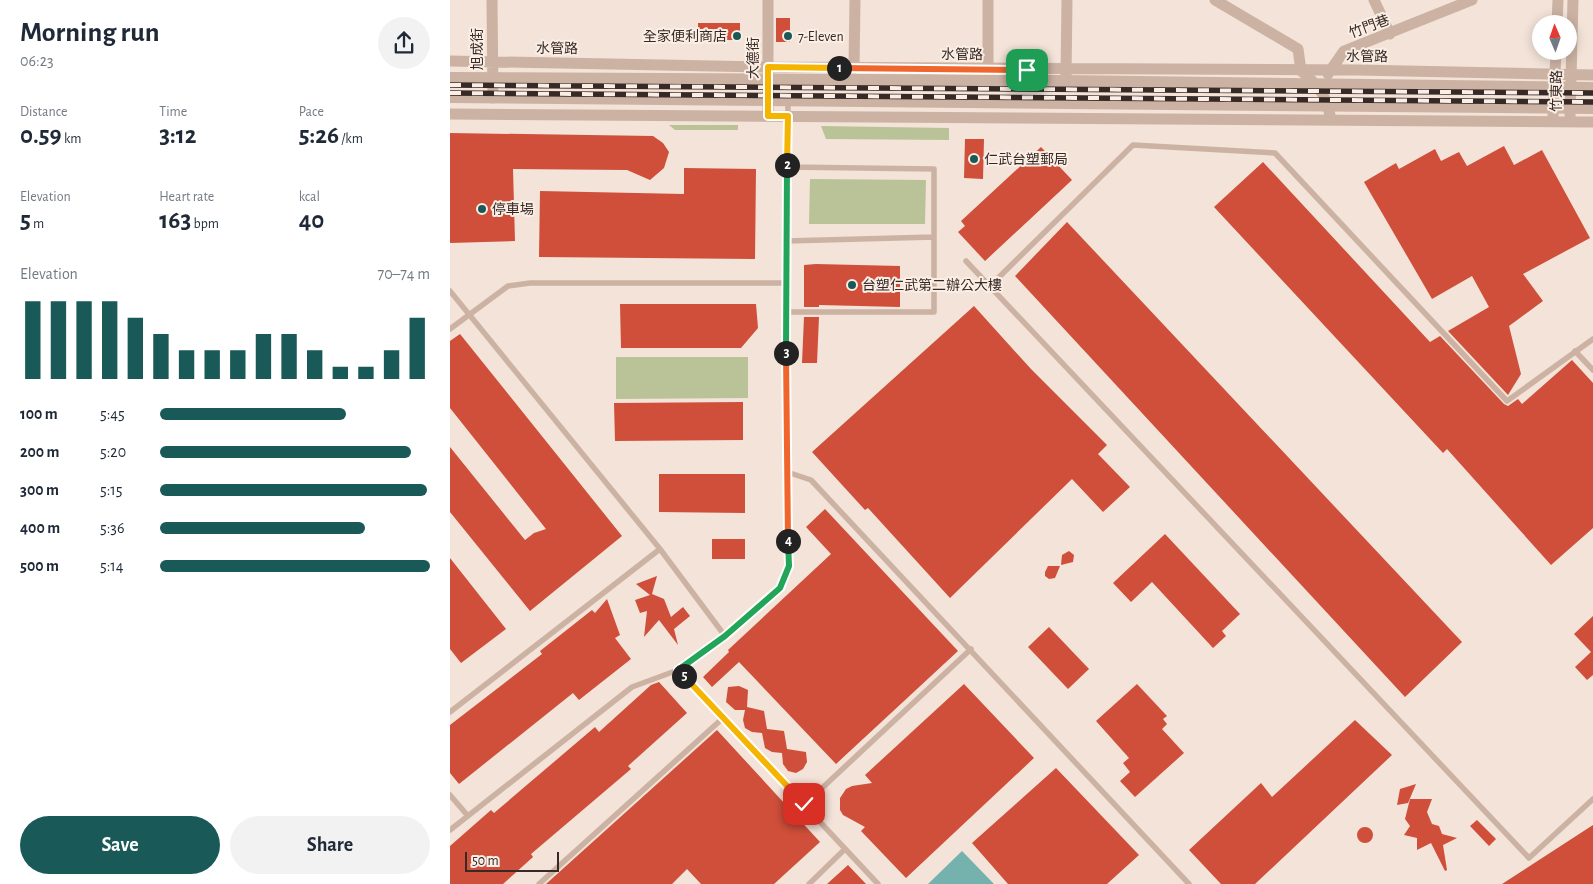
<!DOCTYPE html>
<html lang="en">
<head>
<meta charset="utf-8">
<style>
	body { margin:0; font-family:"Alegreya Sans","Noto Sans TC",sans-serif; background:#f2f2f3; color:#1f2937; height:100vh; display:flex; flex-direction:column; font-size:19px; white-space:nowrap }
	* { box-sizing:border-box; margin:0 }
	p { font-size:16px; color:#747a83 }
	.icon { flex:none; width:28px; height:28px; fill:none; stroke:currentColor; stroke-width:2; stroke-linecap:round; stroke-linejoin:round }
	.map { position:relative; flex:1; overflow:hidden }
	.details { display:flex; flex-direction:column; background:#fff; width:450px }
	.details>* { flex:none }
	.needle { width:32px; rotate:358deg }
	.buttons { position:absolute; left:1082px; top:15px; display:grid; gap:10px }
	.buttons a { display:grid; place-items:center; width:45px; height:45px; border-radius:50%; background:#fff; box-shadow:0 2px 12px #0003; font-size:25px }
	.scale { position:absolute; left:15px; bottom:12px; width:94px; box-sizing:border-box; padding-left:5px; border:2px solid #362926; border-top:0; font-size:14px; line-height:18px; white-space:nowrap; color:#362926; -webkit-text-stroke:4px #faeee5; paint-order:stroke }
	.pin { position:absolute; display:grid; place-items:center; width:42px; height:42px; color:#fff; margin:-21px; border-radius:10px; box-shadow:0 2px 8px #0006 }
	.km { position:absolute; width:25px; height:25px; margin:-12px; border-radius:50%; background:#222; color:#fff; font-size:14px; line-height:25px; text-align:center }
	.round { display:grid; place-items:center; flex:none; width:52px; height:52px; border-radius:26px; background:#f2f2f3 }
	.head { display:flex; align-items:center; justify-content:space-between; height:85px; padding:0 20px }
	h1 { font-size:28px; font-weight:700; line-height:38px }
	.stats { display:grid; grid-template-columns:repeat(3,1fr); gap:8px; height:85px; padding:5px 20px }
	.stats div { display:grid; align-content:center }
	.stats b { font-size:25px; font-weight:700 }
	.stats small { font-size:14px; font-weight:400 }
	.stats p { font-size:14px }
	.chart { height:140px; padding:10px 20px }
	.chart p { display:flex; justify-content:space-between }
	.chart svg { width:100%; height:90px; margin-top:5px; stroke:#195a58; stroke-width:6 }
	.primary-button { display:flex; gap:10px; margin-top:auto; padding:10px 20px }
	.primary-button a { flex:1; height:58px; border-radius:30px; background:#195a58; color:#fff; font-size:20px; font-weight:700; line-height:58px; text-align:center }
	.primary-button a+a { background:#f2f2f3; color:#1f2937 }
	ul { padding:0 20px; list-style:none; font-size:16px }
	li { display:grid; grid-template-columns:80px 60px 1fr; align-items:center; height:38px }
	li i { height:12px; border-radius:6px; background:#195a58 }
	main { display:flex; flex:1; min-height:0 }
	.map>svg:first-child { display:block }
	.green { fill:#b9c397 }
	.water { fill:#75b2ae }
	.building { fill:#cf4f3a }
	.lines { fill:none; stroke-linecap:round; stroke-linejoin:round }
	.service { stroke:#ccb2a3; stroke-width:5.5 }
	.minor { stroke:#ccb2a3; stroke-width:11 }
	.tertiary { stroke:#ccb2a3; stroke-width:12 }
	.rail-casing { stroke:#362926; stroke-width:5.5 }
	.rail { stroke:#faeee5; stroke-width:4; stroke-dasharray:11; stroke-linecap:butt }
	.split-1-casing { stroke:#fff; stroke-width:10 }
	.split-2-casing { stroke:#fff; stroke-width:10 }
	.split-3-casing { stroke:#fff; stroke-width:10 }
	.split-4-casing { stroke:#fff; stroke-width:10 }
	.split-5-casing { stroke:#fff; stroke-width:10 }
	.split-6-casing { stroke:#fff; stroke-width:10 }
	.split-1 { stroke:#f0652b; stroke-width:6 }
	.split-2 { stroke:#f5b400; stroke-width:6 }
	.split-3 { stroke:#22a559; stroke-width:6 }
	.split-4 { stroke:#f0652b; stroke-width:6 }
	.split-5 { stroke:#22a559; stroke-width:6 }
	.split-6 { stroke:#f5b400; stroke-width:6 }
	.poi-dot { fill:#195a58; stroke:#faeee5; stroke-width:2 }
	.labels { text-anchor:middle; stroke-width:4; stroke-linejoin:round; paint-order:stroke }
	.street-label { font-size:14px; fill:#362926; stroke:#faeee5 }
	.poi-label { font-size:14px; fill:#362926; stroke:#faeee5; text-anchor:start }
</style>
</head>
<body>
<main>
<section class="details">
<div class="head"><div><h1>Morning run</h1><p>06:23</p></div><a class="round"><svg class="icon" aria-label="share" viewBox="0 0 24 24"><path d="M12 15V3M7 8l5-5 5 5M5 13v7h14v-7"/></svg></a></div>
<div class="stats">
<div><p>Distance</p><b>0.59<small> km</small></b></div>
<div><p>Time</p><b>3:12</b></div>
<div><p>Pace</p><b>5:26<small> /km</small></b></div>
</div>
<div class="stats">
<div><p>Elevation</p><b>5<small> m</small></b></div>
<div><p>Heart rate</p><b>163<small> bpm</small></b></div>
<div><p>kcal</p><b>40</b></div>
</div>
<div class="chart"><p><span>Elevation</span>70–74 m</p>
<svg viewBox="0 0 160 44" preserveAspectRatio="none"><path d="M5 44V6M15 44V6M25 44V6M35 44V6M45 44V14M55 44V22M65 44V30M75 44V30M85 44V30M95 44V22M105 44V22M115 44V30M125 44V38M135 44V38M145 44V30M155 44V14"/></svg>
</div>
<ul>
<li><b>100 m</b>5:45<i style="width:69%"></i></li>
<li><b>200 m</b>5:20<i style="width:93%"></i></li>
<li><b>300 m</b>5:15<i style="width:99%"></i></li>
<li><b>400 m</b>5:36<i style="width:76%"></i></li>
<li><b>500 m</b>5:14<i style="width:100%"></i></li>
</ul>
<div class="primary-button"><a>Save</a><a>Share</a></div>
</section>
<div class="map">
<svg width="1143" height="884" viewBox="0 0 1143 884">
	<rect width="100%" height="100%" fill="#f3e3d8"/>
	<path class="green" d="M 219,125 L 288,125 L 288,130 L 225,130 Z
		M 371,126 L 499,128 L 499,140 L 376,139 Z
		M 360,179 L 476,180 L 475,224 L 359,224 Z
		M 166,357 L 298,357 L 298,398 L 166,399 Z"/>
	<path class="water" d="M 512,851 L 544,884 L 478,884 Z"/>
	<path class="building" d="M 326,18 L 340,18 L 340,42 L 326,42 Z
		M 248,23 L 290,23 L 290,40 L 248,40 Z
		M 0,133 L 203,136 L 213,143 L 219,152 L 214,168 L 200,180 L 177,170 L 63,169 L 65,241 L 0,243 Z
		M 515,139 L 534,139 L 533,179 L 514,178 Z
		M 1054,146 L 1064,165 L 1092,150 L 1140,238 L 1073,274 L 1093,301 L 1059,326 L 1071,374 L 1058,395 L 998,331 L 1039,307 L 1022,276 L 982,299 L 914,182 L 946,163 L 949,169 L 985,149 L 991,161 L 1009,152 L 1017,166 Z
		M 591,147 L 622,180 L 535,261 L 508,232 L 515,226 L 511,221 Z
		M 813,162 L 980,342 L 990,336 L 1054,404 L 1058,406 L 1068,399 L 1072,404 L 1122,360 L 1143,383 L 1143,528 L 1101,565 L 997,449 L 993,453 L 764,207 Z
		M 234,168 L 306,169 L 305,259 L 89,257 L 90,191 L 234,194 Z
		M 617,222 L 1012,642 L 955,697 L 565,276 Z
		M 366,264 L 450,266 L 450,307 L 369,305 L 369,307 L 354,307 L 354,265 Z
		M 170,304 L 306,304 L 308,328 L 291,348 L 171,348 Z
		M 524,306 L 581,369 L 657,445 L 648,454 L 680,487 L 653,512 L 622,479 L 500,598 L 418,508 L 415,510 L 362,452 Z
		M 354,317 L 369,317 L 367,363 L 352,363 Z
		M 10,334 L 172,536 L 80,611 L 0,512 L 0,447 L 75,540 L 84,533 L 96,529 L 0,408 L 0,341 Z
		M 293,402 L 293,440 L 165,441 L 164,403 Z
		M 209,474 L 295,474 L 295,513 L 209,512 Z
		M 375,509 L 508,651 L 386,764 L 289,662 L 262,687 L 253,677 L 279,652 L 278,650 L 381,554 L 356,527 Z
		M 715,534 L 790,614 L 772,631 L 776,636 L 763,648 L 702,582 L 681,602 L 663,583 Z
		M 262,539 L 295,539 L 295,559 L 262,559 Z
		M 619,551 L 624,555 L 623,562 L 611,565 L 612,555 Z
		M 0,558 L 56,629 L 11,663 L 0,649 Z
		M 598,566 L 610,566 L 605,578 L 599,579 L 595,576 L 595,572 Z
		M 207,576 L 202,594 L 214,599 L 221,617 L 233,607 L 240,616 L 224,629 L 228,645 L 209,620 L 194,637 L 197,611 L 190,613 L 185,600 L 200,595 L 186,584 Z
		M 157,599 L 170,635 L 165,638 L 181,659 L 129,700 L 123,693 L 9,784 L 0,773 L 0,725 L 92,654 L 90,651 L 142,610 L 145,613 Z
		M 1143,616 L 1143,675 L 1137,680 L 1125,667 L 1141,652 L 1124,634 Z
		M 599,627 L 639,669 L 618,689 L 578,647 Z
		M 209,682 L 237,713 L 178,766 L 181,769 L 81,854 L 83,857 L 53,884 L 0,884 L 0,846 L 41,810 L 44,813 L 145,727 L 149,732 L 201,685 Z
		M 514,684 L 584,758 L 456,878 L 411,831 L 415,827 L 393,815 L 390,810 L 390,798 L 396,789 L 402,786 L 422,783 L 415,775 Z
		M 687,684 L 717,716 L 713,719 L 717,724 L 712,729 L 734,753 L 685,797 L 670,781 L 680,772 L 673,763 L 679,758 L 646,721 Z
		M 289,686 L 298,690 L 297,707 L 314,711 L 317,729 L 334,731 L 337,749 L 356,752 L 357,762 L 353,769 L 346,773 L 338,771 L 333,764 L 332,753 L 322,752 L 315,748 L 312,733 L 302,732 L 295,728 L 293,720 L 295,710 L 285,710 L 276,702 L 278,687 Z
		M 905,720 L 942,755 L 805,884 L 771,884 L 739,850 L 811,783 L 822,797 Z
		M 267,730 L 370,842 L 324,884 L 251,884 L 237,869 L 222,884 L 96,884 Z
		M 606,768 L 689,855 L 657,884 L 558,884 L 522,843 Z
		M 966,784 L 958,803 L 947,805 L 950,789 Z
		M 960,799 L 982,799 L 977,812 L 982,824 L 989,826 L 992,834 L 1007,838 L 993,845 L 997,870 L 995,871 L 981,843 L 967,850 L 967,838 L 954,835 L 960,826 L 955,819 Z
		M 1027,820 L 1046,839 L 1039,846 L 1020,826 Z
		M 1143,825 L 1143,884 L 1052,884 Z
		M907 835a8 8 0 1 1 16 0a8 8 0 1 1-16 0Z
		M 398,865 L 416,884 L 377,884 Z"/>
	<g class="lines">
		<path class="service" d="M 336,241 L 484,237
			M 516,261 L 1079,858 L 1143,799
			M 539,287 L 683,145 L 825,153 L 1057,401 L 1143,339
			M 0,291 L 210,549 L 275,636
			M 336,312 L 484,312 L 484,169 L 337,167
			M 0,329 L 58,286 L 80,283 L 336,283
			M 1125,351 L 1143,370
			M 337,472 L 361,480 L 739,884
			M 228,670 L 428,884
			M 0,712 L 210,549
			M 0,795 L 18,816
			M 355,804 L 521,649
			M 0,830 L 182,687 L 228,670 L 275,636 L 330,588 L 339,566 L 336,312 L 338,100
			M 89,884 L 273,718
			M 359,884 L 395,849"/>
		<path class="minor" d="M 42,0 L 43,98
			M 765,0 L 848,49 L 851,71 C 869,85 877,97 881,120
			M 924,0 L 940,34
			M 1107,24 L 1108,0
			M 0,61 L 318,67 L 907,70 L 1143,75
			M 404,68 L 405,0
			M 538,69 L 538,0
			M 878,74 L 894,51 L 1022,0
			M 616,77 L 617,0
			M 0,114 L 1143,122
			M 318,116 L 318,0
			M 1120,116 L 1123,0
			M 1103,117 L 1106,51"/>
		<path class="tertiary" d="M 0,78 L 615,81 L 1143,88
			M 0,97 L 1143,108"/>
		<g class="rail-casing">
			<path id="rail" d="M 0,85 L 1143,93
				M 0,93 L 1143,102"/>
		</g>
		<use href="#rail" class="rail"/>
	</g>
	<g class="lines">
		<g class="split-1-casing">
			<path id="split-1" d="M 389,68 L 577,70"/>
		</g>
		<g class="split-2-casing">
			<path id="split-2" d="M 337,165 L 338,116 L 318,116 L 318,67 L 389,68"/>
		</g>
		<g class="split-3-casing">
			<path id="split-3" d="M 336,353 L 337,165"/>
		</g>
		<g class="split-4-casing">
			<path id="split-4" d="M 336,353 L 338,541"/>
		</g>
		<g class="split-5-casing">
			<path id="split-5" d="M 234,676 L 228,670 L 275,636 L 330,588 L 339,566 L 338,541"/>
		</g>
		<g class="split-6-casing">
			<path id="split-6" d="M 234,676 L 354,804"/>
		</g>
		<use href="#split-1" class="split-1"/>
		<use href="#split-2" class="split-2"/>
		<use href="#split-3" class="split-3"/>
		<use href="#split-4" class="split-4"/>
		<use href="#split-5" class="split-5"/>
		<use href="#split-6" class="split-6"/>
	</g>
	<g class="poi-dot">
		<circle cx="287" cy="36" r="5"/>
		<circle cx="338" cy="36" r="5"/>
		<circle cx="524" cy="159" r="5"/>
		<circle cx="32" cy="209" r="5"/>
		<circle cx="402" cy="285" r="5"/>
	</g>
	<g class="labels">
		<g class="street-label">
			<text transform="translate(919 26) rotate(-20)" y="5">竹門巷</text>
			<text transform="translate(107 48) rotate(1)" y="5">水管路</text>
			<text transform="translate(27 49) rotate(-90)" y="5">旭成街</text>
			<text transform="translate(512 54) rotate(1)" y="5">水管路</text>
			<text transform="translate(917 56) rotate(1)" y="5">水管路</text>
			<text transform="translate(303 58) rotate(-90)" y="5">大德街</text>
			<text transform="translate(1106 91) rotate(-89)" y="5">竹東路</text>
		</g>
		<g class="poi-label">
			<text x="277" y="41" text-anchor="end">全家便利商店</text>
			<text x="348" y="41">7-Eleven</text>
			<text x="534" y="164">仁武台塑郵局</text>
			<text x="42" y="214">停車場</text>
			<text x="412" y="290">台塑仁武第二辦公大樓</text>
		</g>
	</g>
</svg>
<div class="buttons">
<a><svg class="needle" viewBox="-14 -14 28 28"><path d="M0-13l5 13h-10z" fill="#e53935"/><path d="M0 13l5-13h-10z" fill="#747a83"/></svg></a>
</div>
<div class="scale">50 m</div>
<div class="pin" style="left:577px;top:70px;background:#1e9e55"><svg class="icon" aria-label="arrive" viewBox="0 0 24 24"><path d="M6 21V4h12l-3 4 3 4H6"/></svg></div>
<div class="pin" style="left:354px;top:804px;background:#d93025"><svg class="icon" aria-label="check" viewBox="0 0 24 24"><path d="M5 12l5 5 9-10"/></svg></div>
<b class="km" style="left:389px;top:68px">1</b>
<b class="km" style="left:337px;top:165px">2</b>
<b class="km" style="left:336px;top:353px">3</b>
<b class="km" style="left:338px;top:541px">4</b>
<b class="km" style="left:234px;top:676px">5</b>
</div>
</main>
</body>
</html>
